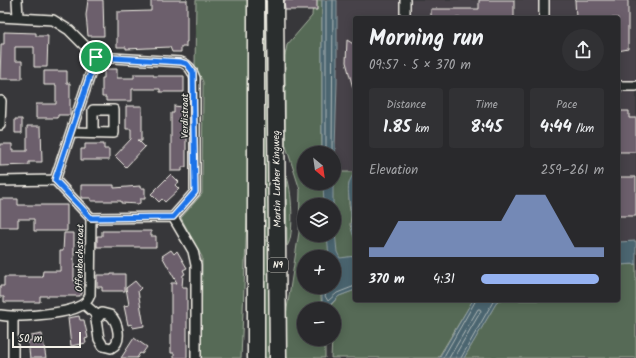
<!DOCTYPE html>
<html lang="en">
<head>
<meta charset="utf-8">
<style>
	body { margin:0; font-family:Kalam,sans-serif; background:#313134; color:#f1f3f6; height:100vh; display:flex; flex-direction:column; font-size:15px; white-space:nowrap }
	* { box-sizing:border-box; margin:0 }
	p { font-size:13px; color:#a5a6a9 }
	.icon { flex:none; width:22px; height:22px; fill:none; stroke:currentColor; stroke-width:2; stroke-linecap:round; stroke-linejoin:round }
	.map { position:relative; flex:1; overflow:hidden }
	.drawer { position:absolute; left:353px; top:16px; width:267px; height:286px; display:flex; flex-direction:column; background:#29292c; border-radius:4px; box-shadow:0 2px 10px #0003,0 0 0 1px #454548 }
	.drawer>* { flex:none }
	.needle { width:26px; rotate:151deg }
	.controls { position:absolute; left:297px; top:146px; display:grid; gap:8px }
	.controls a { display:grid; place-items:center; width:44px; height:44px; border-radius:50%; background:#29292c; box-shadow:0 2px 10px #0003,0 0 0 1px #454548; font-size:20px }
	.scale { position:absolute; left:12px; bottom:10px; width:69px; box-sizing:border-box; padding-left:4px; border:2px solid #f4f1e8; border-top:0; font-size:11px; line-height:14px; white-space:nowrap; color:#f4f1e8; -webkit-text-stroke:3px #2a2d2e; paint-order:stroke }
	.pin { position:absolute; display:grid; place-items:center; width:34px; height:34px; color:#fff; margin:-17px; border:2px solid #fff; border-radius:50%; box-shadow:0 1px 4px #0007 }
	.round { display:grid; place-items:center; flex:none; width:42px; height:42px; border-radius:21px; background:#313134 }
	.overview { display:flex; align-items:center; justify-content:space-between; height:68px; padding:0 16px }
	h1 { font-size:22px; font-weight:600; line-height:30px }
	.figures { display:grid; grid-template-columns:repeat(3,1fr); gap:6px; height:68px; padding:4px 16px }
	.figures div { display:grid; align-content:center; border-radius:4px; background:#313134; text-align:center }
	.figures b { font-size:17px; font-weight:600 }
	.figures small { font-size:11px; font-weight:400 }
	.figures p { font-size:11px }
	.chart { height:112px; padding:8px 16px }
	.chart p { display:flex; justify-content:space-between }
	.chart svg { width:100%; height:72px; margin-top:4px; fill:#95b2f1; opacity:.7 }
	ul { padding:0 16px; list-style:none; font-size:13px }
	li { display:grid; grid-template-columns:64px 48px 1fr; align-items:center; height:30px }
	li i { height:10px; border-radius:5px; background:#95b2f1 }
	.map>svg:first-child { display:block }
	.built { fill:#474349 }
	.green { fill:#566b56; stroke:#a5ae9f; fill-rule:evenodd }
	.water { fill:#4b6570; stroke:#8f9da0 }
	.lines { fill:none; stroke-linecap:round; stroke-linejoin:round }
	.shore { stroke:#b0b9b8; stroke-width:1 }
	.building { fill:#6c5e6c; stroke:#f4f1e8 }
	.street-casing { stroke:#f4f1e8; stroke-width:12 }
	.highway-casing { stroke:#f4f1e8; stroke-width:19 }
	.street { stroke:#2a2d2e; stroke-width:9 }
	.highway { stroke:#2a2d2e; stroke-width:16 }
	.route-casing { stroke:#fff; stroke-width:8 }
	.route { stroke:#1a73e8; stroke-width:5 }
	.labels { text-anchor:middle; stroke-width:3; stroke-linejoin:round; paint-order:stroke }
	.shield { fill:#2a2d2e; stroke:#b7b6b0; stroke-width:1 }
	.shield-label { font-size:9px; font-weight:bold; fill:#f4f1e8 }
	.street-label { font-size:10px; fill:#f4f1e8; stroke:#2a2d2e }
</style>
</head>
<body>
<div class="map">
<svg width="636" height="358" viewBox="0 0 636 358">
	<rect width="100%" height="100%" fill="#37373a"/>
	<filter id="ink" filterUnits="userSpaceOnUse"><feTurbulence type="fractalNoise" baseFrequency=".025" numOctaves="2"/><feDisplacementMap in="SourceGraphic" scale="8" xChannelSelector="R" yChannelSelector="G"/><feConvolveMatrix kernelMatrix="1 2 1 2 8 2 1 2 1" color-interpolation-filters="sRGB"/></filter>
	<g filter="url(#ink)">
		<path class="built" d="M 331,0 L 636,0 L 636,251 L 618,252 L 618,18 L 355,18 L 355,266 L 334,257 Z"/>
		<path class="green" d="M 196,0 L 251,0 L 251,124 L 241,358 L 201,358 L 202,257 L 181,218 L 202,194 L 203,82 L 195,65 Z
			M 263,0 L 269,0 L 273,358 L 261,358 Z
			M 313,0 L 322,0 L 322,153 L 304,153 L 304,183 L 334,183 L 334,172 L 355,172 L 349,184 L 349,204 L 351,215 L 350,225 L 355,239 L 355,256 L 334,260 L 334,257 L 304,257 L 304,287 L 326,287 L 321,296 L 322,309 L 304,309 L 304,339 L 325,339 L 325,358 L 284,358 L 284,328 L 299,232 L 300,190 L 285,143 L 285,56 L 287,45 L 312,16 ZM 304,205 L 334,205 L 334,235 L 304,235 Z
			M 286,175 C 292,186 295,237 287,246 Z
			M 636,264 L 636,358 L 464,358 L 498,300 L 618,300 L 618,265 Z
			M 355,290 L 355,300 L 473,300 L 438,358 L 331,358 L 332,339 L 334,339 L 334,309 L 330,309 L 330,306 L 339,296 Z"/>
		<path class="water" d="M 322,0 L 337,0 L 337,83 L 334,180 L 334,153 L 322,153 Z
			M 355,173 L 355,239 C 350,229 352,226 351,215 C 351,202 343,184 355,173 Z
			M 323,183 L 333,183 L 333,205 L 324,205 Z
			M 334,222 L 337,252 L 340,258 L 355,256 L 355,290 L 339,296 L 330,305 L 330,309 L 322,309 L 322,292 L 326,287 L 334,287 L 334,257 L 329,257 L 327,235 L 334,235 Z
			M 636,241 L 636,264 L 618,265 L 618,242 Z
			M 473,300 L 498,300 L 464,358 L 439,358 Z"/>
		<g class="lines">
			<path class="shore" d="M 326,0 L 326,153
				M 332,153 L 333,0
				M 329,287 L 325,296 L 328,301 L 337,293 L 355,286
				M 443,358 L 476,300
				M 449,358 L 478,309 L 480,309 L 481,311 L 457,352 L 456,358
				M 461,358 L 494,300"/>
		</g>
		<path class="building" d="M 88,0 L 103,0 L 104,36 L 88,36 L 86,15 Z
			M 151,0 L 187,0 L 187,42 L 186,42 L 186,47 L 181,47 L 181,52 L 172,52 L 170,47 L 126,49 L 126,47 L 117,47 L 117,12 L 151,11 Z
			M 284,0 L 317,0 L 317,10 L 285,10 Z
			M 479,0 L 514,0 L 514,18 L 431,18 L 431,9 L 479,9 Z
			M 575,0 L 628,0 L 628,49 L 618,51 L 618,18 L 576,18 Z
			M 4,32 L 36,33 L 36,36 L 48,36 L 47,67 L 34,67 L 34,47 L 15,47 L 15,61 L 22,61 L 22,79 L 0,79 L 1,44 L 4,44 Z
			M 347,40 L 355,45 L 355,88 L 353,88 L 346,62 Z
			M 104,69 L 117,69 L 117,78 L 134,78 L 134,74 L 153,74 L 153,76 L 184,76 L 184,92 L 160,92 L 160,89 L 132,89 L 132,101 L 106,101 L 106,97 L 102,97 L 102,78 L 104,78 Z
			M 44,71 L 67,71 L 67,83 L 70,83 L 70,115 L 58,115 L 58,118 L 36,118 L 36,104 L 56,104 L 56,85 L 44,85 Z
			M 126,106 L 142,106 L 142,140 L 138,140 L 145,147 L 126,167 L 115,156 L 131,139 L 131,129 L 126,129 Z
			M 174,106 L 183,107 L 183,117 L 186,117 L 186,167 L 182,167 L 182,171 L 171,171 L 171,113 L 174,113 Z
			M 618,111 L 629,111 L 629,118 L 636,118 L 636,152 L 618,152 Z
			M 15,119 L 22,119 L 22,133 L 15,133 Z
			M 27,126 L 41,126 L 42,162 L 29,162 L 29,165 L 0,166 L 0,144 L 12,144 L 12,151 L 27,151 Z
			M 85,144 L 104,144 L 104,149 L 109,149 L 109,160 L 81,160 L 81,149 L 85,149 Z
			M 171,174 L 179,182 L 175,185 L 179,189 L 165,202 L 162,199 L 159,202 L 151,194 Z
			M 618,177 L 636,177 L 636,216 L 618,216 Z
			M 81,185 L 114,185 L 114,188 L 140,186 L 140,188 L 145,188 L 145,199 L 140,199 L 140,203 L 138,204 L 121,203 L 121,201 L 91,201 L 91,198 L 81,198 Z
			M 0,199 L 18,199 L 18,205 L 67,205 L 67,231 L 34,231 L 34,219 L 18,219 L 18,227 L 0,227 Z
			M 102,231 L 151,231 L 151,236 L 156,236 L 156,247 L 97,247 L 97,236 L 102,236 Z
			M 64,233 L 74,233 L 74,281 L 80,281 L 82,283 L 82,294 L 79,296 L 40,296 L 40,302 L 4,302 L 4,297 L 0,297 L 0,286 L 4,286 L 4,277 L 42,277 L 43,271 L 60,271 L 60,251 L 63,251 Z
			M 171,250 L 174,254 L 177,251 L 187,268 L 183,270 L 185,274 L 183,275 L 182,287 L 187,287 L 187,358 L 174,358 L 174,353 L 171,353 L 171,283 L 177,283 L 162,256 Z
			M 111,274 L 125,274 L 125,291 L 102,291 L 102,287 L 97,287 L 97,275 L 111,275 Z
			M 135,281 L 141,288 L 138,291 L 144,326 L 133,328 L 132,324 L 128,325 L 124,306 L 129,305 L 126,288 Z
			M 79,316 L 80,320 L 84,320 L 88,338 L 85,339 L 86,343 L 71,346 L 68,318 Z
			M 42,334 L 46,358 L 30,358 L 28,341 L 32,340 L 31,336 Z
			M 134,338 L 147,347 L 142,354 L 140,353 L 137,358 L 121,358 Z"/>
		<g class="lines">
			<g class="street-casing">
				<path id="street" d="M 17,0 L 18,17
					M 405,0 L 405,18
					M 0,17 L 53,20 L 69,30 L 96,57 L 181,62 C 189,65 192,70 195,78 L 195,192 L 173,217 L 193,251 L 196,265 L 196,358
					M 544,18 L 544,0
					M 618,86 L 636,86
					M 0,125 L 1,101
					M 71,132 L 114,133 L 114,110 L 93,110 L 93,132
					M 0,181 L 55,180
					M 91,218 L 173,217
					M 84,304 L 98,316
					M 102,313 L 110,315 C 118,322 123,342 111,348 L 103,346 L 99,339 L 96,320 Z
					M 0,315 C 16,318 66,314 80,306 C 85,304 88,300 90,295 L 91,218 L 55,180 L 96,57
					M 13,317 L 13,358"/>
			</g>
			<g class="highway-casing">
				<path id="highway" d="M 275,0 L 278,358
					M 256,358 L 256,0"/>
			</g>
			<use href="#street" class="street"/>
			<use href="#highway" class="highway"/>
		</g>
	</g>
	<g class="lines" filter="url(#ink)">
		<g class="route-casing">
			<path id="route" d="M 96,57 L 181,62 L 187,64 L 193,72 L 195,192 L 173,217 L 91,218 L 55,180 Z"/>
		</g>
		<use href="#route" class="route"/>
	</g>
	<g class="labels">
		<rect class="shield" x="268" y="258" width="20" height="14" rx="3"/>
		<g class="shield-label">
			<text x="278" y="268">N9</text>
		</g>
		<g class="street-label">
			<text transform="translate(184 116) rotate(-90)" y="4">Verdistraat</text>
			<text transform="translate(276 179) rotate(-91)" y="4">Martin Luther Kingweg</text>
			<text transform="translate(79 258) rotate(-89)" y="4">Offenbachstraat</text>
		</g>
	</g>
</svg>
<div class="controls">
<a><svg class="needle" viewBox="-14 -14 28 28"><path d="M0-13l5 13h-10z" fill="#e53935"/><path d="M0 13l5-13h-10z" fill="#a5a6a9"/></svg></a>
<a><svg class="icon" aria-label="layers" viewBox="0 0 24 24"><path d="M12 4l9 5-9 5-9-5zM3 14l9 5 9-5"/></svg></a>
<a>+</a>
<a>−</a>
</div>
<div class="scale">50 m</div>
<div class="pin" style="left:96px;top:57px;background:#1e9e55"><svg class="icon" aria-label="arrive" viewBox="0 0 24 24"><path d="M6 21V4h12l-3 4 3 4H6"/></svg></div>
<section class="drawer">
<div class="overview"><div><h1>Morning run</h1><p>09:57 · 5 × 370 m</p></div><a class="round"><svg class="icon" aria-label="share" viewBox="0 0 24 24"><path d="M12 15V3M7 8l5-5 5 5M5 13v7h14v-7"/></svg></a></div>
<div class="figures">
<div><p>Distance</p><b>1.85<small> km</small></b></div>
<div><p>Time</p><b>8:45</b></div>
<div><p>Pace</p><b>4:44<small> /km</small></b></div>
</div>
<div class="chart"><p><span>Elevation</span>259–261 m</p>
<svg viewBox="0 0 160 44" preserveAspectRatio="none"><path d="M0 44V38L10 38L20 22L30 22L40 22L50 22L60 22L70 22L80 22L90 22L100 6L110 6L120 6L130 22L140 38L150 38L160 38V44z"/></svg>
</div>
<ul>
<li><b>370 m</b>4:31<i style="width:96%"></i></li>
</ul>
</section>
</div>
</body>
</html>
